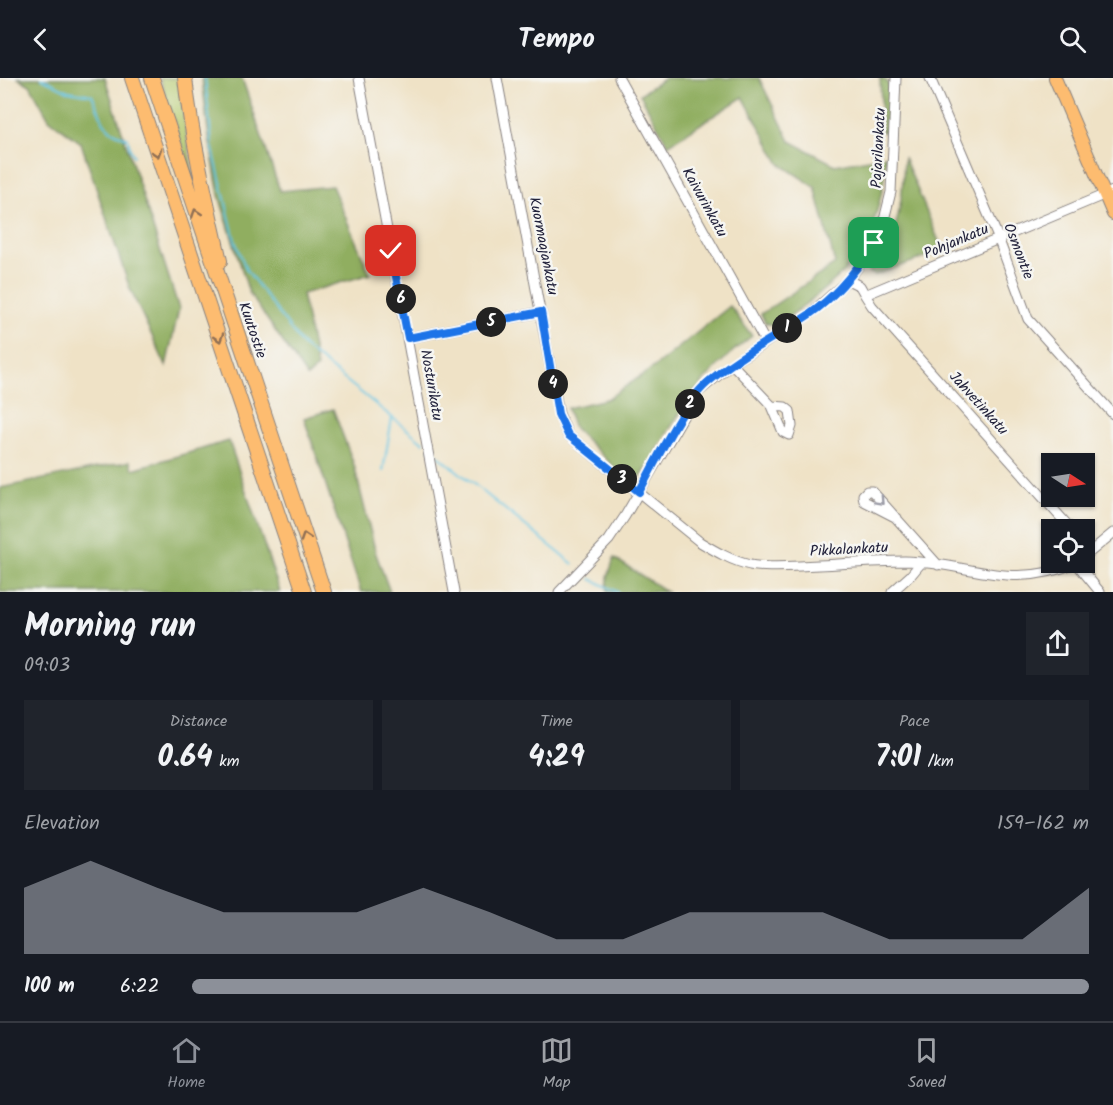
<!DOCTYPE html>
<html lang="en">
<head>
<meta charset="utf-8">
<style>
	body { margin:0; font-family:Kalam,sans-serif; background:#20242c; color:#f1f3f6; height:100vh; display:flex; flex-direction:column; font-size:22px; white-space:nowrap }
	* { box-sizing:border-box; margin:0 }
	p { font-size:20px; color:#9ea1a6 }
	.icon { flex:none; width:33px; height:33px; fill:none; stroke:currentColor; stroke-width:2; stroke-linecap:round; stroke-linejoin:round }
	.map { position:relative; height:514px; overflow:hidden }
	.sheet { display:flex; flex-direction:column; background:#171b24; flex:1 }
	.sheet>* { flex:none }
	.needle { width:39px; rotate:102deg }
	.tools { position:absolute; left:1041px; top:375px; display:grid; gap:12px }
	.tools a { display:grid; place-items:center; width:54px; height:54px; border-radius:0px; background:#171b24; box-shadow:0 2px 4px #0004; font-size:30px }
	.pin { position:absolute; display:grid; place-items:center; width:51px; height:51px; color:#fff; margin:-26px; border-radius:12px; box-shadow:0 3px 9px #0006 }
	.km { position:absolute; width:30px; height:30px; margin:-15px; border-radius:50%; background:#222; color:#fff; font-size:16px; line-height:30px; text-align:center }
	.round { display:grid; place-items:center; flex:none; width:63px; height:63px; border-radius:0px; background:#20242c }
	.headline { display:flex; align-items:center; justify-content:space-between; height:102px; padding:0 24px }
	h1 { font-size:33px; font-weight:700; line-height:45px }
	.metrics { display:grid; grid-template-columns:repeat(3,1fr); gap:9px; height:102px; padding:6px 24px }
	.metrics div { display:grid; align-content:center; border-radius:0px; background:#20242c; text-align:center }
	.metrics b { font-size:30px; font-weight:700 }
	.metrics small { font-size:16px; font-weight:400 }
	.metrics p { font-size:16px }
	.chart { height:168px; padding:12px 24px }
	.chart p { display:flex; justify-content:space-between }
	.chart svg { width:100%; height:108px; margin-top:6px; fill:#8c9099; opacity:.7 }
	ul { padding:0 24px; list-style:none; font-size:20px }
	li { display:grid; grid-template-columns:96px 72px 1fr; align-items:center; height:45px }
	li i { height:15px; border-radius:8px; background:#8c9099 }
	header { display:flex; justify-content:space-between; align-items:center; height:78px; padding:0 24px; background:#171b24; font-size:27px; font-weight:700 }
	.tabs { display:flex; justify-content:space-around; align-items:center; height:84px; border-top:2px solid #363941; background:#171b24; font-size:16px; color:#9ea1a6 }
	.tabs a { display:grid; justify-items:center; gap:3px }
	.tabs .selected { color:#8c9099 }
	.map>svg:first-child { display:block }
	.green { fill:#b5ca6e; stroke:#6c7654; stroke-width:1.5 }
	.forest { fill:#90ae61; stroke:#59684e; stroke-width:1.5 }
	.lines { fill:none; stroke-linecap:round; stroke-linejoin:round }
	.stream { stroke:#64c4e2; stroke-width:2 }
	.minor-casing { stroke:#888280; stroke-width:11 }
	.major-casing { stroke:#888280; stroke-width:14 }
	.highway-casing { stroke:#888280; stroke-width:16 }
	.minor { stroke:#fff; stroke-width:9 }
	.major { stroke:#fdbc6f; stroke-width:12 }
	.highway { stroke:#fdbc6f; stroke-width:14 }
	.oneway { stroke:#906f55 }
	.oneway2 { stroke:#9c9ca7 }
	.route-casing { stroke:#fff; stroke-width:12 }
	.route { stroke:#1a73e8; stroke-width:8 }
	.labels { text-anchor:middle; stroke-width:5; stroke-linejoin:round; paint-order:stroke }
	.street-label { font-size:15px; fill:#22223b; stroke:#f6f6f2 }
</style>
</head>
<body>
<header><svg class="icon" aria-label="back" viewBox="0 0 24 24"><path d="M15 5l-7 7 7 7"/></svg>Tempo<svg class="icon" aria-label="search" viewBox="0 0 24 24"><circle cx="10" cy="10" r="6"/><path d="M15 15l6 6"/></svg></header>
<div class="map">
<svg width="1113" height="514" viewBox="0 0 1113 514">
	<rect width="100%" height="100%" fill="#f6f6f2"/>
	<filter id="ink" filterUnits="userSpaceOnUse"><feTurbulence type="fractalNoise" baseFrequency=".0167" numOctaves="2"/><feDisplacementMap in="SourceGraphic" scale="12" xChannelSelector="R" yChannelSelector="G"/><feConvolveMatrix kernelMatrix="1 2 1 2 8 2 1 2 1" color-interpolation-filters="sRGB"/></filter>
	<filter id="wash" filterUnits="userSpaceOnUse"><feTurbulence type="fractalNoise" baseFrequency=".008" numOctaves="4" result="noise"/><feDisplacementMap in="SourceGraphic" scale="24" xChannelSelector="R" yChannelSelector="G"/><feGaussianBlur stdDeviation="1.35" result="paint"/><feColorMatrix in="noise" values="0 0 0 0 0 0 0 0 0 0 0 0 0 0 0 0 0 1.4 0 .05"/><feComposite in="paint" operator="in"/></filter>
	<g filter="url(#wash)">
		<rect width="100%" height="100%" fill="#efe2c6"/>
		<path class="green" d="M 160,0 L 178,0 L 194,106 Z"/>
		<path class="forest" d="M 18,0 L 105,0 L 179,231 L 166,288 L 130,211 L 81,65 L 49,41 L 30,7 Z
			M 202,0 L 242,0 L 280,113 L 332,108 L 370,196 L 302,216 L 317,290 L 307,299 L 249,215 L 219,117 L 208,53 Z
			M 665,0 L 759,0 L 790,63 L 835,87 L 886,78 C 884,120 873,160 845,192 C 829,210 797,232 777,248 L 765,245 L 761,236 L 835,186 L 815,109 L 780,86 L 743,19 L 668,67 L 640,16 Z
			M 880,0 L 887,3 L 890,10 L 889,54 L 882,54 Z
			M 904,79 L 943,173 L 875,197 L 868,194 C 874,186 881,179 886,171 C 901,144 903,109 904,79 Z
			M 730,228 L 752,258 C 698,298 675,341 642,398 L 630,399 L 615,390 L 574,350 L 567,330 L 607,321 L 657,287 Z
			M 333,331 L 354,387 L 376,476 L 390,514 L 361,514 L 304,340 Z
			M 229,363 L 280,514 L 0,514 L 0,410 L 130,383 L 133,391 Z
			M 614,480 L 667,514 L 607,514 L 608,499 Z"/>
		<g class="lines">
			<path class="stream" d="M 42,0 L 68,13 L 92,17 L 104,45 L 112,53 L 128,61 L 130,71 L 134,78
				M 205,0 L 212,68 L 235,163 L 246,191 L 303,268 L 424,365
				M 430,371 L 573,486
				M 383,393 L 392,340
				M 591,501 L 617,514"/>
		</g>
	</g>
	<g filter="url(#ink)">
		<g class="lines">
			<g class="minor-casing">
				<path id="minor" d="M 359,0 L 454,514
					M 497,0 L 559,336 L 568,357 L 700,464 C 715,473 732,483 750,487 C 766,490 783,489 800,488 C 835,487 870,483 905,483 C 972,485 1010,514 1078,484
					M 619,0 L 765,263
					M 930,0 L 997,157 L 1028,241 L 1113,336
					M 848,202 L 860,208 L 865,217 L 1113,113
					M 865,217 L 872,228 L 1072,452
					M 408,260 L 541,234
					M 732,286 L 772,328 L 783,354 L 789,357 L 792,348 L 790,333 L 785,329 L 772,328
					M 897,440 L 864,423 L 863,417 L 867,413 L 872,413 L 938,487
					M 1084,479 L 1113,455
					M 1077,486 L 1100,514
					M 559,514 L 609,462 L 625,438 L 697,315 L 732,286 L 811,235 L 848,202 L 861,185 L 874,165 L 884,142 L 891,114 L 896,0
					M 892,514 L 911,497 L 921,485"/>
			</g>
			<g class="major-casing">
				<path id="major" d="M 1055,0 L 1113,136"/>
			</g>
			<g class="highway-casing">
				<path id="highway" d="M 132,0 L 304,514
					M 152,0 L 324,514
					M 185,0 C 192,62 206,122 220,183"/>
			</g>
			<use href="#minor" class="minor"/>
			<use href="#major" class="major"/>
			<use href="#highway" class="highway"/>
		</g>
		<defs><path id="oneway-chevron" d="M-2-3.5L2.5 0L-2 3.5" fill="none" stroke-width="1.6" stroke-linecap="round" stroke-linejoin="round" transform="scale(1.5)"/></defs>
		<g class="oneway">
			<use href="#oneway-chevron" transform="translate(157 75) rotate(72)"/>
			<use href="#oneway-chevron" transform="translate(196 135) rotate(-108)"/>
			<use href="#oneway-chevron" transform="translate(219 260) rotate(72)"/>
			<use href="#oneway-chevron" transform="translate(305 459) rotate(-108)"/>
		</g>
		<use class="oneway2" href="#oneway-chevron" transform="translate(880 423) rotate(47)"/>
	</g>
	<g class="lines" filter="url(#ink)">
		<g class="route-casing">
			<path id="route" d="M 391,173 L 408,260 L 541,234 L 558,336 L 568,357 L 639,414 C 656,384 682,327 707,305 C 738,278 776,259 810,236 C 837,217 857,192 874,165"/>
		</g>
		<use href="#route" class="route"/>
	</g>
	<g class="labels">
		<g class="street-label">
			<text transform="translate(878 70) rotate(-87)" y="5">Pajarilankatu</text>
			<text transform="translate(705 124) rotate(61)" y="5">Kaivurinkatu</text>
			<text transform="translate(956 163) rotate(-23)" y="5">Pohjankatu</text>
			<text transform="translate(544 168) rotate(79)" y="5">Kuormaajankatu</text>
			<text transform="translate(1019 173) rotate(69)" y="5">Osmontie</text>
			<text transform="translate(253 252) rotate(71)" y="5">Kuutostie</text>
			<text transform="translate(432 307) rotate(80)" y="5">Nosturikatu</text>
			<text transform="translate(979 325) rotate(48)" y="5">Jahvetinkatu</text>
			<text transform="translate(849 471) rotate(-3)" y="5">Pikkalankatu</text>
		</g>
	</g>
</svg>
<div class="tools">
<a><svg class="needle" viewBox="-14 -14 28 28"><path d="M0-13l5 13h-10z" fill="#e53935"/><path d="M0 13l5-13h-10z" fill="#9ea1a6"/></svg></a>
<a><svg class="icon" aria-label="locate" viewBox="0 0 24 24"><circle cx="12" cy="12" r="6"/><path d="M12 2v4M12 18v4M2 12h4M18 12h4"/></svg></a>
</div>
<div class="pin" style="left:874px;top:165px;background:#1e9e55"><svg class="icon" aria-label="arrive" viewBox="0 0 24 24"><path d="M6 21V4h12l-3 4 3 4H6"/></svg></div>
<div class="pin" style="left:391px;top:173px;background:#d93025"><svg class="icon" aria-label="check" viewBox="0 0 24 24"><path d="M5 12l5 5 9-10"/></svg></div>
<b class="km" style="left:787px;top:250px">1</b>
<b class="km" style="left:690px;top:326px">2</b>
<b class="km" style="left:622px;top:401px">3</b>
<b class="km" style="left:553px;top:306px">4</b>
<b class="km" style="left:491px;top:244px">5</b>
<b class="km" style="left:401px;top:221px">6</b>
</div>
<section class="sheet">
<div class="headline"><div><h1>Morning run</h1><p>09:03</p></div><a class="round"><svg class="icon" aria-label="share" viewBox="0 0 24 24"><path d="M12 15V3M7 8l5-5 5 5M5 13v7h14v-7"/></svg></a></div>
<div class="metrics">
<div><p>Distance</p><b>0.64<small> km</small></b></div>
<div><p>Time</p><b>4:29</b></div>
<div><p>Pace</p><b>7:01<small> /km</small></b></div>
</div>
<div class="chart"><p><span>Elevation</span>159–162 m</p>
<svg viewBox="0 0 160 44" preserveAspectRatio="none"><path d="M0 44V17L10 6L20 17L30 27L40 27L50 27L60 17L70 27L80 38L90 38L100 27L110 27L120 27L130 38L140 38L150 38L160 17V44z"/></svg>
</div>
<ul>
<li><b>100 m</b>6:22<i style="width:100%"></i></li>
</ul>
</section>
<nav class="tabs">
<a class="selected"><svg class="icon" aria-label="home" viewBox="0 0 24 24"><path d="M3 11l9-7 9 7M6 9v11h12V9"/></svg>Home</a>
<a><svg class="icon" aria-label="map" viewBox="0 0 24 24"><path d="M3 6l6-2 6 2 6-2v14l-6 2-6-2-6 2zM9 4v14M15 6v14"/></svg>Map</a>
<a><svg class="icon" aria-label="saved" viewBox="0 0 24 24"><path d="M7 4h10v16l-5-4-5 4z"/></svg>Saved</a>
</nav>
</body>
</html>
